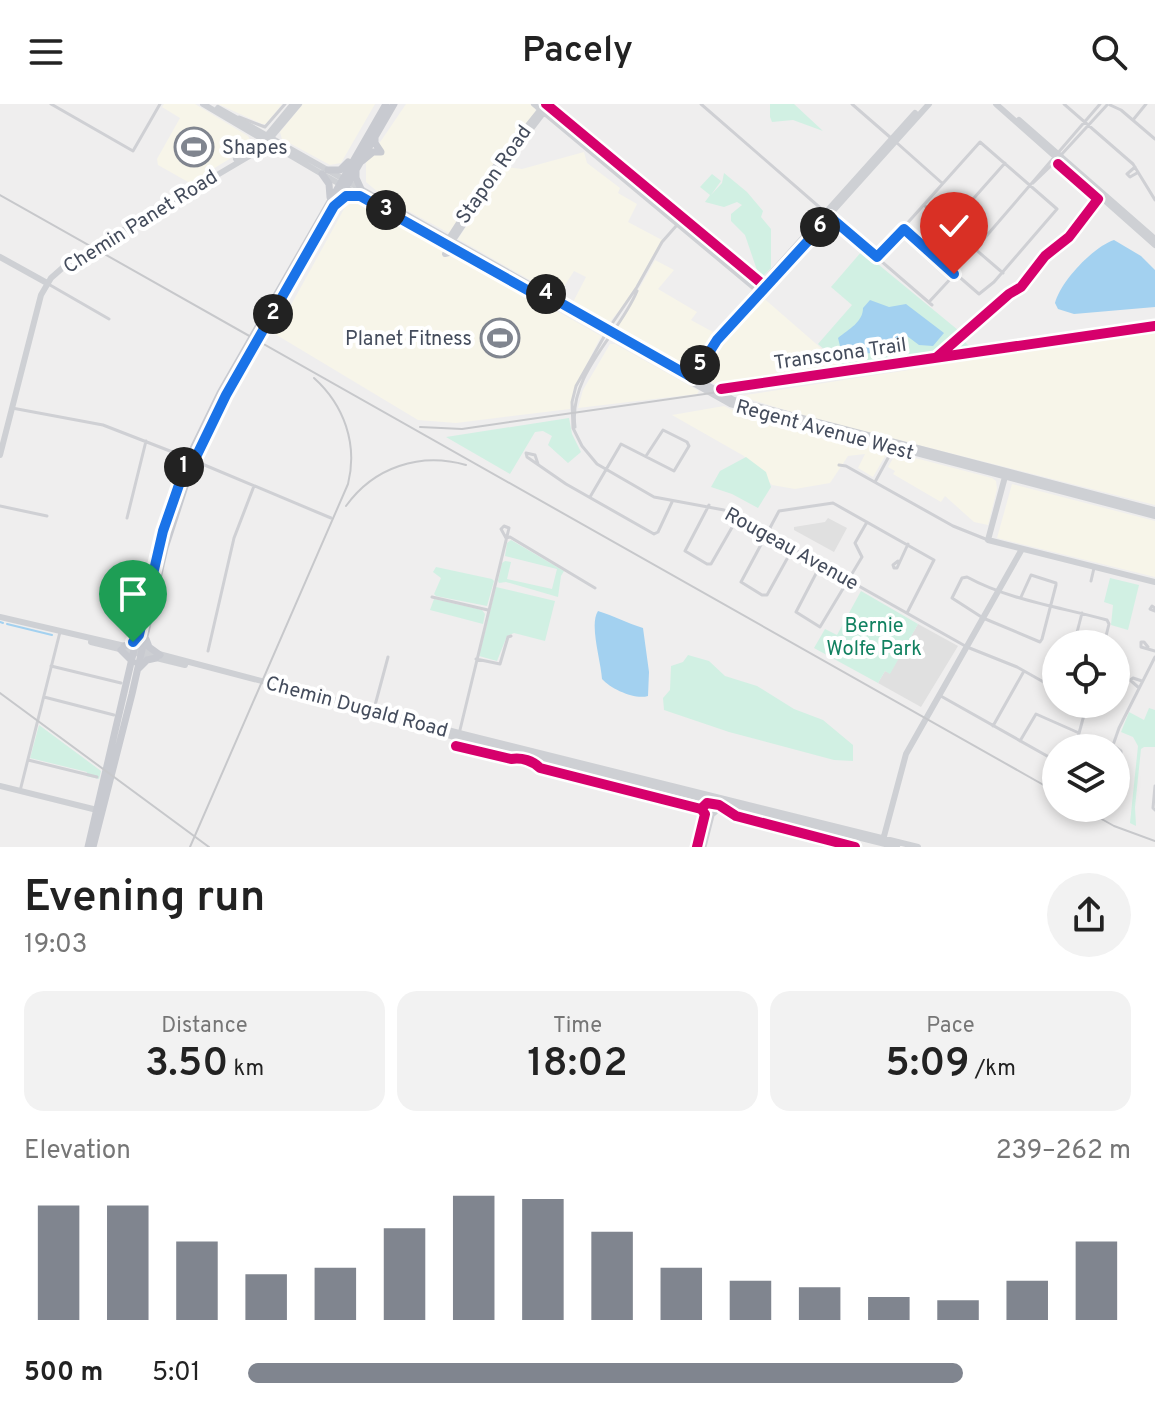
<!DOCTYPE html>
<html lang="en">
<head>
<meta charset="utf-8">
<style>
	body { margin:0; font-family:Overpass,sans-serif; background:#f2f2f2; color:#222; height:100vh; display:flex; flex-direction:column; font-size:30px; white-space:nowrap }
	* { box-sizing:border-box; margin:0 }
	p { font-size:26px; color:#767676 }
	.icon { flex:none; width:44px; height:44px; fill:none; stroke:currentColor; stroke-width:2; stroke-linecap:round; stroke-linejoin:round }
	.map { position:relative; height:743px; overflow:hidden }
	.drawer { display:flex; flex-direction:column; background:#fff; flex:1 }
	.drawer>* { flex:none }
	.controls { position:absolute; left:1042px; top:526px; display:grid; gap:16px }
	.controls a { display:grid; place-items:center; width:88px; height:88px; border-radius:50%; background:#fff; box-shadow:0 4px 12px #0003; font-size:40px }
	.pin { position:absolute; display:grid; place-items:center; width:68px; height:68px; color:#fff; margin:-82px -34px; border-radius:50% 50% 50% 0; rotate:-45deg; box-shadow:0 0 8px #0007 }
	.pin .icon { rotate:45deg }
	.km { position:absolute; width:40px; height:40px; margin:-20px; border-radius:50%; background:#222; color:#fff; font-size:22px; line-height:40px; text-align:center }
	.round { display:grid; place-items:center; flex:none; width:84px; height:84px; border-radius:42px; background:#f2f2f2 }
	.overview { display:flex; align-items:center; justify-content:space-between; height:136px; padding:0 24px }
	h1 { font-size:44px; font-weight:600; line-height:60px }
	.stats { display:grid; grid-template-columns:repeat(3,1fr); gap:12px; height:136px; padding:8px 24px }
	.stats div { display:grid; align-content:center; border-radius:20px; background:#f2f2f2; text-align:center }
	.stats b { font-size:40px; font-weight:600 }
	.stats small { font-size:22px; font-weight:400 }
	.stats p { font-size:22px }
	.chart { height:224px; padding:16px 24px }
	.chart p { display:flex; justify-content:space-between }
	.chart svg { width:100%; height:144px; margin-top:8px; stroke:#80858f; stroke-width:6 }
	ul { padding:0 24px; list-style:none; font-size:26px }
	li { display:grid; grid-template-columns:128px 96px 1fr; align-items:center; height:60px }
	li i { height:20px; border-radius:10px; background:#80858f }
	header { display:flex; justify-content:space-between; align-items:center; height:104px; padding:0 24px; background:#fff; font-size:36px; font-weight:600 }
	.map>svg:first-child { display:block }
	.commercial { fill:#f7f5e9 }
	.education { fill:#e0e0e0 }
	.green { fill:#d1f0e3 }
	.water { fill:#a3d1f0 }
	.lines { fill:none; stroke-linecap:round; stroke-linejoin:round }
	.stream { stroke:#a3d1f0; stroke-width:2 }
	.street { stroke:#cfd0d4; stroke-width:3 }
	.secondary { stroke:#ced0d4; stroke-width:6 }
	.primary { stroke:#c8cad0; stroke-width:7 }
	.rail { stroke:#c7c8cb; stroke-width:2 }
	.cycleway-casing { stroke:#fff; stroke-width:15 }
	.cycleway { stroke:#d6006c; stroke-width:10 }
	.route-casing { stroke:#fff; stroke-width:16 }
	.route { stroke:#1a73e8; stroke-width:10 }
	.labels { text-anchor:middle; stroke-width:8; stroke-linejoin:round; paint-order:stroke }
	.poi-label { font-size:20px; fill:#444c5c; stroke:#fff; text-anchor:start }
	.street-label { font-size:20px; fill:#444c5c; stroke:#fff }
	.park-label { font-size:20px; fill:#118160; stroke:#fff }
</style>
</head>
<body>
<header><svg class="icon" aria-label="menu" viewBox="0 0 24 24"><path d="M4 6h16M4 12h16M4 18h16"/></svg>Pacely<svg class="icon" aria-label="search" viewBox="0 0 24 24"><circle cx="10" cy="10" r="6"/><path d="M15 15l6 6"/></svg></header>
<div class="map">
<svg width="1155" height="743" viewBox="0 0 1155 743">
	<rect width="100%" height="100%" fill="#efeeee"/>
	<path class="commercial" d="M 164,0 L 195,0 L 248,32 L 251,37 L 249,43 L 190,79 L 158,61 L 157,55 L 180,14 L 162,3 Z
		M 218,0 L 282,0 L 266,20 L 262,20 Z
		M 303,0 L 375,0 L 341,59 L 330,61 L 282,35 L 280,28 Z
		M 406,0 L 530,0 L 535,4 L 536,10 L 486,73 L 449,129 L 386,95 L 366,78 L 366,59 Z
		M 584,48 L 587,59 L 620,84 L 618,89 L 637,100 L 628,118 L 662,136 L 628,196 L 608,220 L 572,200 L 586,173 L 574,167 L 558,192 L 458,135 L 505,63 L 522,65 Z
		M 357,94 L 601,232 L 574,286 L 570,305 L 456,319 L 418,316 L 275,230 L 349,96 Z
		M 655,156 L 674,166 L 658,185 L 697,208 L 691,216 L 713,228 L 690,263 L 685,265 L 616,226 Z
		M 761,192 L 845,265 L 720,283 L 702,273 L 702,266 L 715,245 Z
		M 1155,229 L 1155,401 L 812,314 L 739,292 L 909,266 L 910,263 Z
		M 610,240 L 615,240 L 699,287 L 697,290 L 578,304 L 583,286 Z
		M 724,302 L 737,308 L 767,316 L 888,347 L 873,373 L 858,364 L 865,350 L 848,352 L 830,379 L 795,385 L 772,381 L 744,352 L 672,311 Z
		M 896,349 L 992,374 L 996,377 L 997,385 L 988,421 L 974,418 L 945,392 L 941,398 L 893,370 L 895,367 L 888,363 Z
		M 1012,380 L 1155,417 L 1155,473 L 997,434 Z"/>
	<path class="education" d="M 828,414 L 847,424 L 834,448 L 794,426 L 794,423 L 825,418 Z
		M 918,520 L 958,542 L 921,603 L 878,579 L 885,567 L 890,569 Z"/>
	<path class="green" d="M 770,0 L 794,0 L 823,27 L 793,16 L 772,18 L 770,13 Z
		M 724,69 L 747,88 L 763,107 L 761,113 L 771,125 L 771,164 L 760,175 L 745,131 L 731,117 L 731,110 L 742,101 L 737,98 L 724,103 L 705,98 L 710,91 L 700,83 L 712,70 L 721,77 L 711,91 L 722,79 Z
		M 862,147 L 964,231 L 961,234 L 975,248 L 848,266 L 818,240 L 852,201 L 831,183 Z
		M 569,314 L 572,330 L 581,348 L 568,359 L 548,341 L 552,332 L 543,327 L 535,328 L 510,370 L 446,333 Z
		M 746,353 L 766,368 L 771,383 L 758,404 L 732,390 L 711,383 L 720,367 Z
		M 511,436 L 564,467 L 561,472 L 558,493 L 506,478 L 499,479 L 498,477 L 502,459 L 505,457 L 511,458 L 507,475 L 552,485 L 557,465 L 505,452 L 507,439 Z
		M 436,463 L 492,475 L 494,477 L 487,502 L 436,492 L 434,490 L 441,474 L 433,468 Z
		M 1110,474 L 1139,481 L 1128,526 L 1111,521 L 1113,501 L 1104,498 Z
		M 496,483 L 555,497 L 545,537 L 514,529 L 507,532 L 497,557 L 479,552 Z
		M 861,487 L 918,520 L 890,570 L 885,567 L 878,579 L 814,544 L 825,525 L 837,531 Z
		M 434,495 L 482,506 L 485,510 L 483,520 L 430,506 Z
		M 688,551 L 709,557 L 725,572 L 757,582 L 794,605 L 823,616 L 853,641 L 853,657 L 834,656 L 729,628 L 664,606 L 663,594 L 670,586 L 671,562 L 683,558 Z
		M 1149,604 L 1155,606 L 1155,643 L 1144,643 L 1141,645 L 1135,703 L 1136,722 L 1130,719 L 1138,642 L 1133,633 L 1121,628 L 1129,608 L 1144,616 Z
		M 39,621 L 101,667 L 99,675 L 86,672 L 87,668 L 30,654 Z"/>
	<path class="water" d="M 1114,136 L 1141,152 L 1155,166 L 1155,203 L 1074,210 L 1058,205 L 1055,199 C 1061,177 1093,143 1114,136 Z
		M 870,196 L 889,203 L 906,200 L 944,229 L 933,242 L 919,241 L 907,232 L 898,244 L 890,247 L 852,251 L 840,242 L 838,234 C 849,225 863,218 863,204 Z
		M 598,507 C 614,512 627,519 643,524 L 649,568 L 648,592 C 635,596 611,585 602,575 C 601,557 589,520 598,507 Z"/>
	<g class="lines">
		<path class="stream" d="M 0,518 L 3,519
			M 7,520 L 52,531"/>
		<path class="street" d="M 51,0 L 133,47 L 160,0
			M 701,0 L 825,108
			M 852,0 L 891,34
			M 1064,0 L 1133,60 L 1155,96
			M 1110,1 L 1121,6 L 1155,35
			M 239,13 L 265,23 L 285,0
			M 1133,16 L 1146,0
			M 897,39 L 942,79
			M 1061,51 L 1107,1
			M 1135,63 L 1127,70 L 1130,73 L 1137,69
			M 1033,79 L 1056,57
			M 924,101 L 1003,169
			M 830,113 L 932,201
			M 950,121 L 1005,59
			M 976,144 L 1100,0
			M 877,153 L 980,38 L 1057,105 L 994,178 L 979,190 L 904,125
			M 50,181 L 109,215
			M 929,198 L 954,171
			M 609,224 L 637,183 L 662,138 L 677,121
			M 605,231 L 576,282 L 572,298 L 573,324 L 582,342 L 597,360 L 654,393 L 724,406 L 967,543 L 1017,563 L 1056,585
			M 12,304 L 103,321 L 188,354
			M 575,323 C 568,270 619,231 637,187
			M 195,357 L 331,414
			M 538,360 L 535,351 L 526,349 L 527,353 L 566,380 L 654,430 L 658,428 L 672,398
			M 839,361 L 846,362 L 953,422 L 988,436
			M 875,378 L 894,343
			M 590,393 L 621,340 L 674,367 L 689,342 L 687,338 L 663,326 L 646,352
			M 709,401 L 685,447 L 707,460 L 711,460 L 738,413
			M 0,402 L 47,412
			M 127,414 L 146,337
			M 506,434 L 510,433 L 595,484
			M 506,434 L 501,425 L 504,422 L 509,424
			M 793,444 L 767,491 L 762,491 L 741,478 L 779,407 L 833,399 L 934,456 L 907,509
			M 898,457 L 893,461 L 894,464 L 897,464 L 908,440
			M 821,460 L 796,508 L 820,523 L 862,453 L 855,439 L 867,418
			M 1091,477 L 1094,464
			M 432,493 L 488,506
			M 1021,493 L 1031,471 L 1056,479 L 1056,481 L 1042,535 L 1040,538 L 983,514 L 952,494 L 962,474 L 967,473 C 1009,496 1060,503 1107,516 L 1109,520 L 1104,540
			M 1155,504 L 1152,502 L 1150,505 L 1155,507
			M 1074,540 L 1082,509
			M 1148,543 L 1144,538 L 1141,538 L 1141,543 L 1155,547
			M 208,547 L 234,434 L 254,382
			M 476,555 L 500,560 L 508,533 L 511,532
			M 51,562 L 121,579
			M 1138,583 L 1130,576 L 1133,574 L 1142,577
			M 939,591 L 1056,657
			M 44,593 L 114,611
			M 374,605 L 388,553
			M 993,622 L 1024,567
			M 459,630 L 509,424
			M 1020,637 L 1036,610 L 1079,629
			M 1114,642 L 1121,647 L 1121,649 L 1116,649
			M 1075,644 L 1087,600
			M 1112,644 L 1119,624 L 1155,553
			M 28,656 L 97,673
			M 1155,682 L 1153,704 L 1155,706
			M 1116,683 L 1116,688
			M 20,687 L 60,528
			M 700,743 L 711,700
			M 705,743 L 714,708"/>
		<path class="secondary" d="M 203,0 L 322,70 L 730,300 L 1155,412
			M 534,0 L 757,186
			M 541,0 L 760,183
			M 996,0 L 1155,141
			M 218,4 L 734,296 L 1155,406
			M 1019,16 L 1155,135
			M 236,55 L 261,39 L 293,0
			M 448,136 L 494,64 L 541,5
			M 451,139 L 501,64 L 544,8
			M 445,150 L 457,147
			M 0,153 L 47,179
			M 688,273 L 713,234 L 915,9
			M 692,276 L 717,236 L 929,0
			M 0,351 L 41,191 L 51,174 L 68,159 L 251,51 L 267,38 L 299,0
			M 1006,369 L 988,436 L 1155,478
			M 0,513 L 129,543
			M 91,538 L 185,561
			M 140,545 L 459,629 L 918,743
			M 374,609 L 458,634 L 897,743
			M 0,682 L 97,706
			M 702,696 L 709,708
			M 714,709 L 720,703 L 727,701
			M 883,736 L 906,650 L 1022,445"/>
		<path class="primary" d="M 362,57 L 373,48 L 381,48 L 375,39 L 375,29
			M 356,64 L 356,74 L 361,85
			M 328,66 L 340,66 L 348,58
			M 322,70 L 329,80 L 330,93
			M 338,98 L 347,91 L 360,92
			M 146,535 L 149,543 L 160,551
			M 124,542 L 132,539 L 137,533
			M 121,546 L 133,558
			M 139,564 L 147,556 L 156,554
			M 88,743 L 158,443 L 184,363 L 220,289 L 386,0
			M 93,743 L 132,590 L 165,444 L 191,364 L 226,291 L 394,0"/>
		<path class="rail" d="M 0,91 L 1056,688
			M 420,323 L 462,325 L 1155,225
			M 346,402 C 374,363 420,348 466,361
			M 0,589 L 209,743
			M 1082,704 L 1114,722 L 1155,737
			M 190,743 L 348,380 C 358,340 344,301 314,274"/>
		<g class="cycleway-casing">
			<path id="cycleway" d="M 546,0 L 760,178
				M 937,253 L 1009,190 L 1021,183 L 1045,152 L 1069,133 L 1098,95 L 1058,60
				M 721,285 L 1155,222
				M 456,642 L 511,655 C 522,653 533,657 540,664 L 701,705 L 705,710 L 697,743
				M 701,705 L 707,699 L 719,701 L 736,712 L 855,743"/>
		</g>
		<use href="#cycleway" class="cycleway"/>
	</g>
	<g class="lines">
		<g class="route-casing">
			<path id="route" d="M 133,538 L 139,531 L 163,427 L 188,355 L 194,357 L 226,291 L 334,102 L 346,92 L 360,92 L 529,187 L 538,186 L 693,274 L 717,236 L 830,113 L 877,153 L 904,125 L 954,170"/>
		</g>
		<use href="#route" class="route"/>
	</g>
	<defs>
		<g id="stadium-ring" transform="scale(2)"><circle r="9.5" fill="#fff" stroke="#80858f" stroke-width="1.5"/><path d="M0-5a6.5 5 0 1 0 0 10a6.5 5 0 1 0 0-10ZM-3.5-1.8h7v3.6h-7Z" fill="#80858f"/></g>
	</defs>
	<g fill-rule="evenodd">
		<use href="#stadium-ring" x="194" y="43"/>
		<use href="#stadium-ring" x="500" y="234"/>
	</g>
	<g class="labels">
		<g class="poi-label">
			<text x="222" y="50">Shapes</text>
			<text x="472" y="241" text-anchor="end">Planet Fitness</text>
		</g>
		<g class="street-label">
			<text transform="translate(493 70) rotate(-55)" y="7">Stapon Road</text>
			<text transform="translate(140 117) rotate(-32)" y="7">Chemin Panet Road</text>
			<text transform="translate(840 249) rotate(-8)" y="7">Transcona Trail</text>
			<text transform="translate(825 325) rotate(15)" y="7">Regent Avenue West</text>
			<text transform="translate(792 444) rotate(29)" y="7">Rougeau Avenue</text>
			<text transform="translate(357 602) rotate(15)" y="7">Chemin Dugald Road</text>
		</g>
		<g class="park-label">
			<text x="874" y="528">Bernie<tspan x="874" dy="23">Wolfe Park</tspan></text>
		</g>
	</g>
</svg>
<div class="controls">
<a><svg class="icon" aria-label="locate" viewBox="0 0 24 24"><circle cx="12" cy="12" r="6"/><path d="M12 2v4M12 18v4M2 12h4M18 12h4"/></svg></a>
<a><svg class="icon" aria-label="layers" viewBox="0 0 24 24"><path d="M12 4l9 5-9 5-9-5zM3 14l9 5 9-5"/></svg></a>
</div>
<div class="pin" style="left:133px;top:538px;background:#1e9e55"><svg class="icon" aria-label="arrive" viewBox="0 0 24 24"><path d="M6 21V4h12l-3 4 3 4H6"/></svg></div>
<div class="pin" style="left:954px;top:170px;background:#d93025"><svg class="icon" aria-label="check" viewBox="0 0 24 24"><path d="M5 12l5 5 9-10"/></svg></div>
<b class="km" style="left:184px;top:363px">1</b>
<b class="km" style="left:273px;top:210px">2</b>
<b class="km" style="left:386px;top:106px">3</b>
<b class="km" style="left:546px;top:190px">4</b>
<b class="km" style="left:700px;top:261px">5</b>
<b class="km" style="left:820px;top:123px">6</b>
</div>
<section class="drawer">
<div class="overview"><div><h1>Evening run</h1><p>19:03</p></div><a class="round"><svg class="icon" aria-label="share" viewBox="0 0 24 24"><path d="M12 15V3M7 8l5-5 5 5M5 13v7h14v-7"/></svg></a></div>
<div class="stats">
<div><p>Distance</p><b>3.50<small> km</small></b></div>
<div><p>Time</p><b>18:02</b></div>
<div><p>Pace</p><b>5:09<small> /km</small></b></div>
</div>
<div class="chart"><p><span>Elevation</span>239–262 m</p>
<svg viewBox="0 0 160 44" preserveAspectRatio="none"><path d="M5 44V9M15 44V9M25 44V20M35 44V30M45 44V28M55 44V16M65 44V6M75 44V7M85 44V17M95 44V28M105 44V32M115 44V34M125 44V37M135 44V38M145 44V32M155 44V20"/></svg>
</div>
<ul>
<li><b>500 m</b>5:01<i style="width:81%"></i></li>
</ul>
</section>
</body>
</html>
